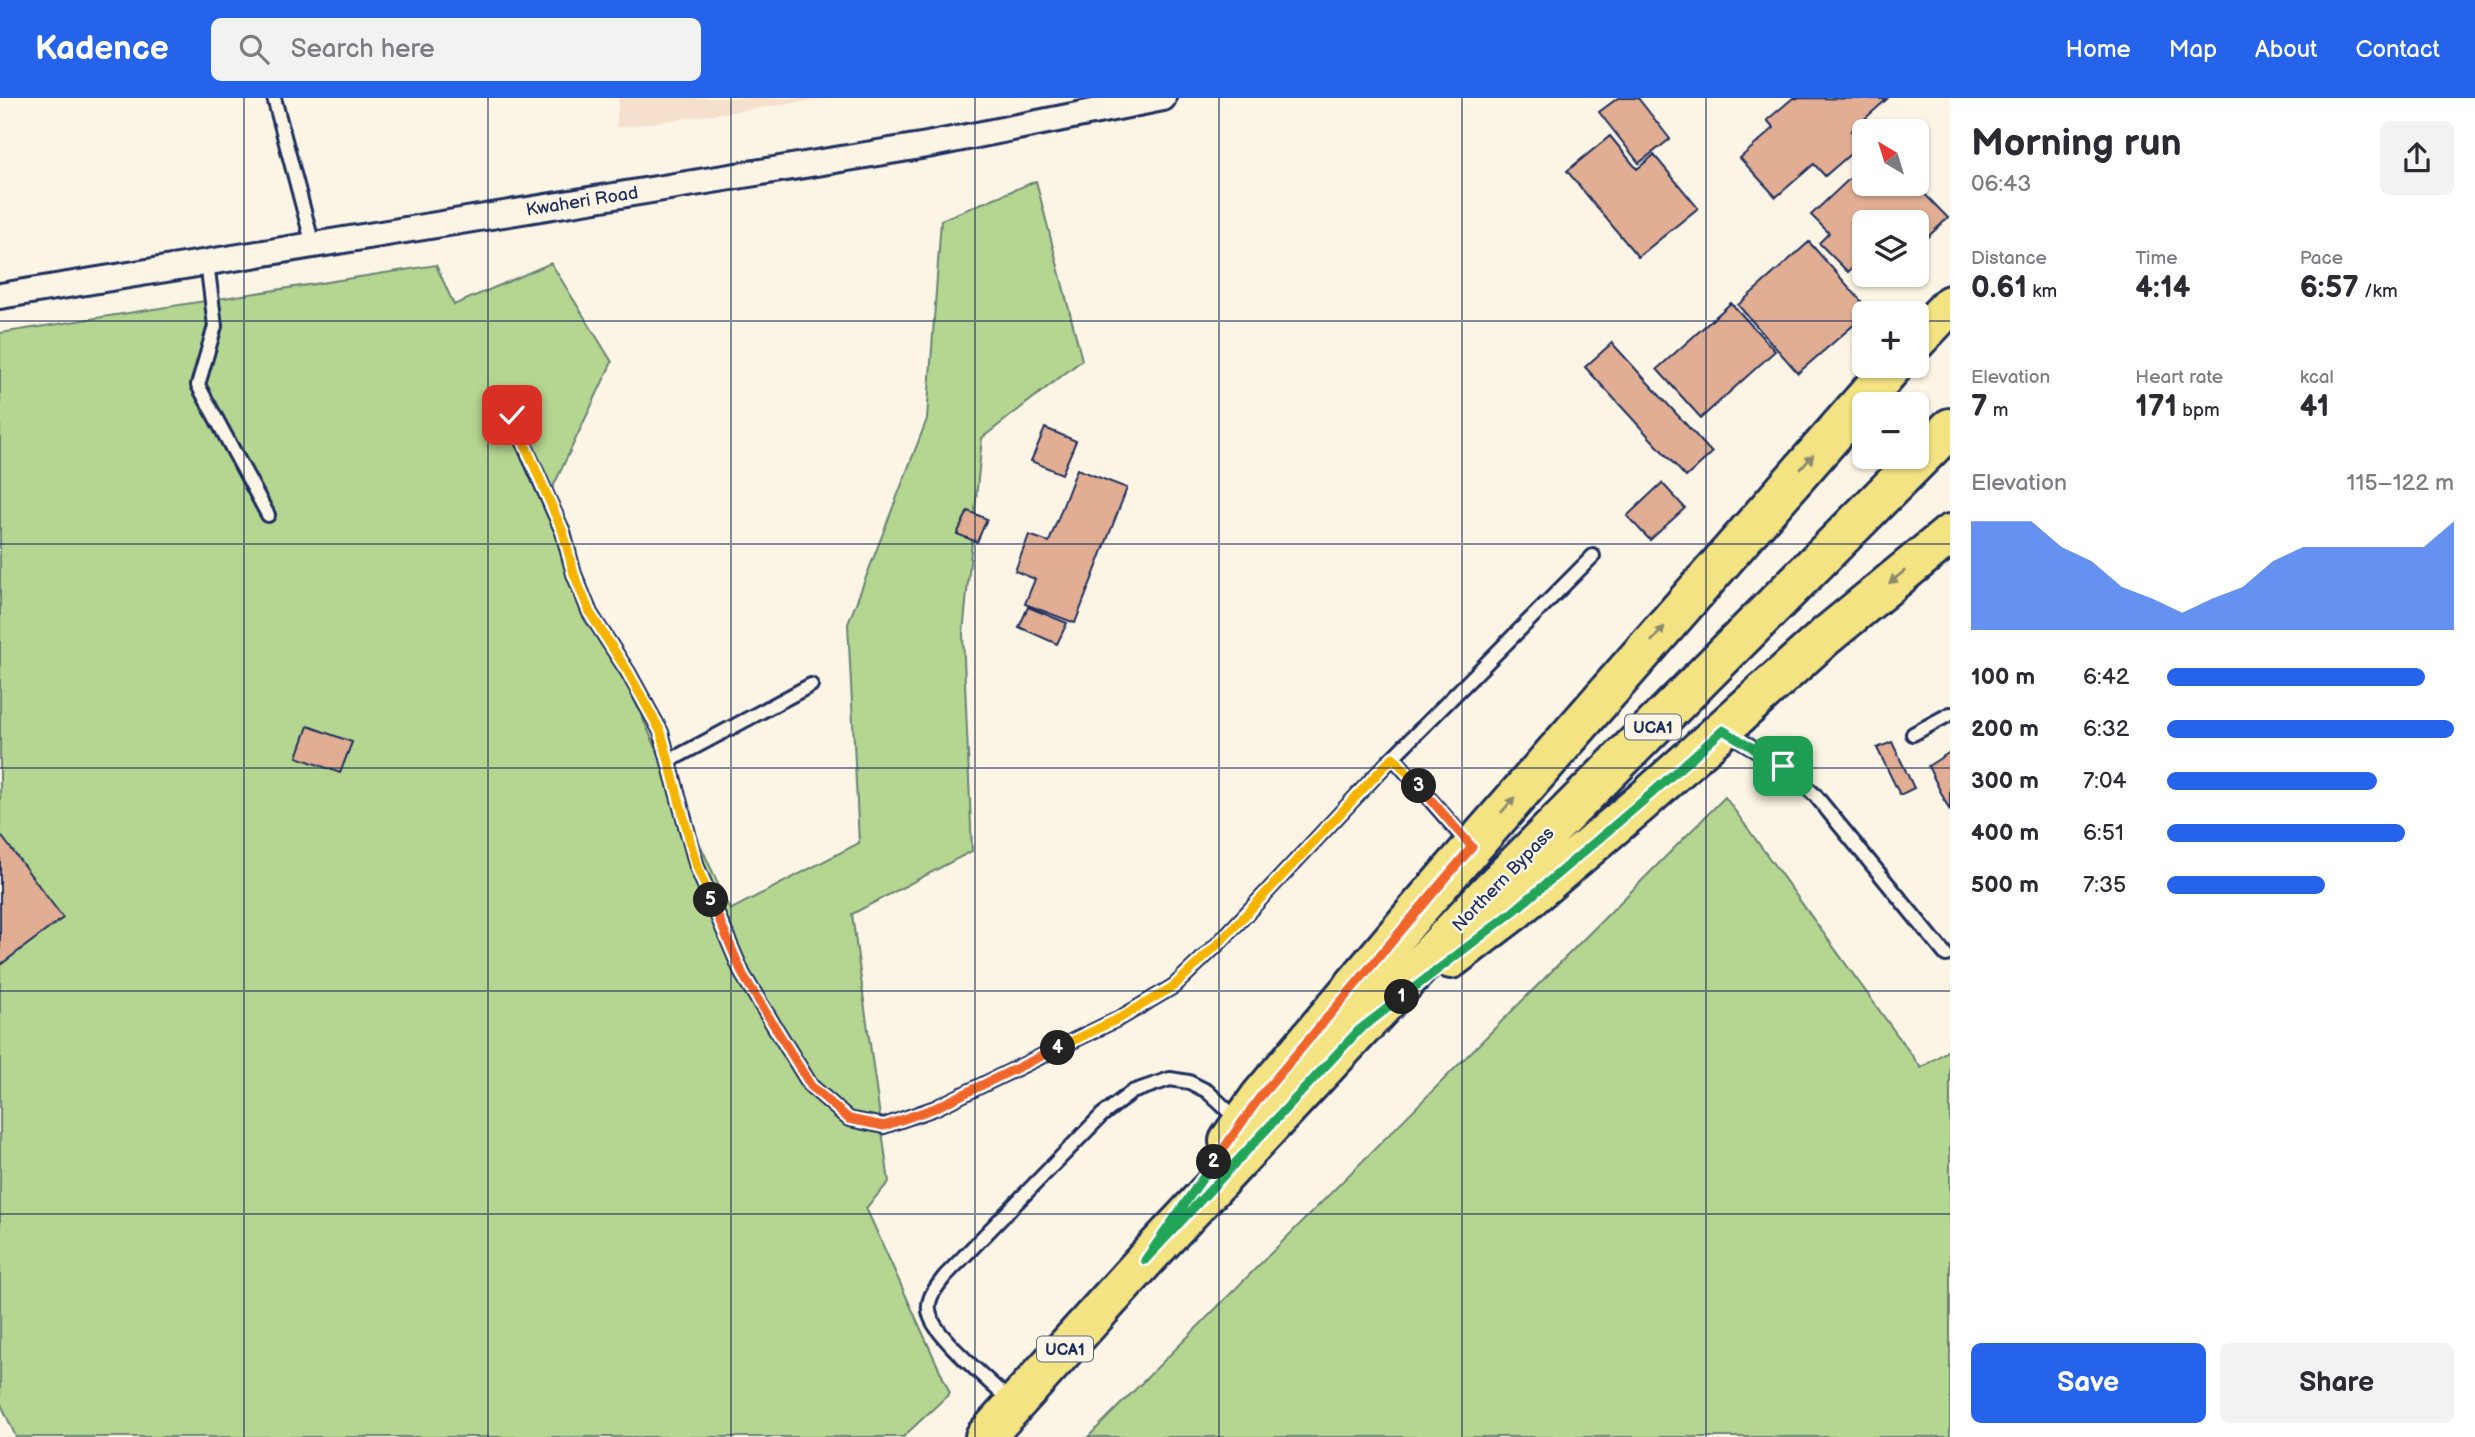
<!DOCTYPE html>
<html lang="en">
<head>
<meta charset="utf-8">
<style>
	body { margin:0; font-family:"Balsamiq Sans",sans-serif; background:#f2f2f3; color:#2b2b33; height:100vh; display:flex; flex-direction:column; font-size:26px; white-space:nowrap }
	* { box-sizing:border-box; margin:0 }
	p { font-size:23px; color:#7c7c81 }
	.icon { flex:none; width:38px; height:38px; fill:none; stroke:currentColor; stroke-width:2; stroke-linecap:round; stroke-linejoin:round }
	.map { position:relative; flex:1; overflow:hidden }
	.sheet { display:flex; flex-direction:column; background:#fff; width:525px }
	.sheet>* { flex:none }
	.needle { width:46px; rotate:322deg }
	.controls { position:absolute; left:1852px; top:21px; display:grid; gap:14px }
	.controls a { display:grid; place-items:center; width:77px; height:77px; border-radius:10px; background:#fff; box-shadow:0 2px 5px #0004; font-size:35px }
	.pin { position:absolute; display:grid; place-items:center; width:60px; height:60px; color:#fff; margin:-30px; border-radius:14px; box-shadow:0 4px 10px #0006 }
	.km { position:absolute; width:35px; height:35px; margin:-18px; border-radius:50%; background:#222; color:#fff; font-size:19px; line-height:35px; text-align:center }
	.round { display:grid; place-items:center; flex:none; width:74px; height:74px; border-radius:10px; background:#f2f2f3 }
	.head { display:flex; align-items:center; justify-content:space-between; height:119px; padding:0 21px }
	h1 { font-size:38px; font-weight:700; line-height:52px }
	.figures { display:grid; grid-template-columns:repeat(3,1fr); gap:10px; height:119px; padding:7px 21px }
	.figures div { display:grid; align-content:center }
	.figures b { font-size:30px; font-weight:700 }
	.figures small { font-size:19px; font-weight:400 }
	.figures p { font-size:19px }
	.chart { height:196px; padding:14px 21px }
	.chart p { display:flex; justify-content:space-between }
	.chart svg { width:100%; height:126px; margin-top:7px; fill:#2563eb; opacity:.7 }
	.button { display:flex; gap:14px; margin-top:auto; padding:14px 21px }
	.button a { flex:1; height:80px; border-radius:10px; background:#2563eb; color:#fff; font-size:28px; font-weight:700; line-height:80px; text-align:center }
	.button a+a { background:#f2f2f3; color:#2b2b33 }
	ul { padding:0 21px; list-style:none; font-size:23px }
	li { display:grid; grid-template-columns:112px 84px 1fr; align-items:center; height:52px }
	li i { height:18px; border-radius:9px; background:#2563eb }
	header { display:flex; align-items:center; gap:42px; box-sizing:border-box; height:98px; padding:0 35px; background:#2563eb; color:#fff }
	header strong { font-size:33px }
	nav { display:flex; gap:38px; margin-inline-start:auto; font-size:24px }
	.search { width:490px; height:63px; background:#f2f2f3; display:flex; align-items:center; gap:18px; box-sizing:border-box; padding:0 24px; border-radius:10px; color:#7c7c81; font-size:26px }
	main { display:flex; flex:1; min-height:0 }
	.map>svg:first-child { display:block }
	.built { fill:#f4e0cd }
	.green { fill:#b5d690; stroke:#688277; stroke-width:2 }
	.building { fill:#e1ae94; stroke:#1b2f5e; stroke-width:2 }
	.lines { fill:none; stroke-linecap:round; stroke-linejoin:round }
	.service-casing { stroke:#1b2f5e; stroke-width:18 }
	.minor-casing { stroke:#1b2f5e; stroke-width:30 }
	.primary-casing { stroke:#1b2f5e; stroke-width:44 }
	.service { stroke:#fcf5e5; stroke-width:12 }
	.minor { stroke:#fcf5e5; stroke-width:24 }
	.primary { stroke:#f4e382; stroke-width:38 }
	.oneway { fill:#888970 }
	.split-1-casing { stroke:#fff; stroke-width:14 }
	.split-2-casing { stroke:#fff; stroke-width:14 }
	.split-3-casing { stroke:#fff; stroke-width:14 }
	.split-4-casing { stroke:#fff; stroke-width:14 }
	.split-5-casing { stroke:#fff; stroke-width:14 }
	.split-6-casing { stroke:#fff; stroke-width:14 }
	.split-1 { stroke:#22a559; stroke-width:9 }
	.split-2 { stroke:#22a559; stroke-width:9 }
	.split-3 { stroke:#f0652b; stroke-width:9 }
	.split-4 { stroke:#f5b400; stroke-width:9 }
	.split-5 { stroke:#f0652b; stroke-width:9 }
	.split-6 { stroke:#f5b400; stroke-width:9 }
	.grid { fill:none; stroke:#1b2f5e; stroke-width:2; stroke-opacity:0.55 }
	.labels { text-anchor:middle; stroke-width:5; stroke-linejoin:round; paint-order:stroke }
	.shield { fill:#fcf5e5; stroke:#5e6a86; stroke-width:2 }
	.shield-label { font-size:16px; font-weight:bold; fill:#1b2f5e }
	.street-label { font-size:18px; fill:#1b2f5e; stroke:#fcf5e5 }
</style>
</head>
<body>
<header>
<strong>Kadence</strong>
<div class="search"><svg class="icon" aria-label="search" viewBox="0 0 24 24"><circle cx="10" cy="10" r="6"/><path d="M15 15l6 6"/></svg>Search here</div>
<nav><a>Home</a><a>Map</a><a>About</a><a>Contact</a></nav>
</header>
<main>
<div class="map">
<svg width="1950" height="1339" viewBox="0 0 1950 1339">
	<rect width="100%" height="100%" fill="#fcf5e5"/>
	<filter id="ink" filterUnits="userSpaceOnUse"><feTurbulence type="fractalNoise" baseFrequency=".0143" numOctaves="2"/><feDisplacementMap in="SourceGraphic" scale="14" xChannelSelector="R" yChannelSelector="G"/><feConvolveMatrix kernelMatrix="1 2 1 2 8 2 1 2 1" color-interpolation-filters="sRGB"/></filter>
	<g filter="url(#ink)">
		<path class="built" d="M 619,0 L 830,0 L 616,30 Z"/>
		<path class="green" d="M 1036,83 L 1082,262 L 982,340 L 963,536 L 972,753 L 852,816 L 889,1084 L 866,1110 L 950,1295 L 903,1339 L 16,1339 L 0,1304 L 0,235 L 436,167 L 454,207 L 551,165 L 612,264 L 545,406 L 730,812 L 859,745 L 848,526 L 927,321 L 941,122 Z
			M 1725,699 L 1921,970 L 1950,951 L 1950,1339 L 1088,1339 Z"/>
		<path class="building" d="M 1618,0 L 1638,0 L 1670,41 L 1639,65 L 1599,14 Z
			M 1793,0 L 1887,1 L 1851,33 L 1862,46 L 1825,78 L 1814,66 L 1776,99 L 1740,60 L 1774,30 L 1767,22 Z
			M 1610,38 L 1637,71 L 1654,57 L 1698,110 L 1638,159 L 1567,73 Z
			M 1864,67 L 1864,86 L 1915,86 L 1948,120 L 1916,150 L 1916,124 L 1864,124 L 1864,172 L 1857,165 L 1848,174 L 1819,145 L 1829,135 L 1811,117 Z
			M 1809,144 L 1870,213 L 1864,215 L 1864,218 L 1798,275 L 1738,207 Z
			M 1869,177 L 1888,177 L 1878,186 Z
			M 1731,205 L 1775,253 L 1701,320 L 1657,271 Z
			M 1612,245 L 1712,355 L 1686,379 L 1585,269 Z
			M 1045,330 L 1076,343 L 1062,376 L 1031,363 Z
			M 1077,371 L 1127,390 L 1075,525 L 1025,506 L 1035,481 L 1015,473 L 1029,437 L 1049,444 Z
			M 1662,385 L 1685,410 L 1650,442 L 1627,418 Z
			M 968,413 L 987,421 L 977,444 L 957,436 Z
			M 1028,509 L 1067,525 L 1057,546 L 1019,529 Z
			M 308,628 L 352,644 L 340,675 L 297,659 Z
			M 1892,644 L 1914,690 L 1900,697 L 1877,650 Z
			M 1950,654 L 1950,713 L 1928,668 Z
			M 0,736 L 63,820 L 0,867 Z"/>
		<g class="lines">
			<g class="service-casing">
				<path id="service" d="M 274,0 L 313,147
					M 207,164 L 215,228 L 198,287 L 268,417
					M 511,317 L 563,434 L 574,476 L 590,515 L 628,574 L 661,634 L 697,769 L 743,877 L 811,988 L 849,1021 L 884,1028 L 935,1010 L 1122,919 L 1174,888 L 1221,843 L 1393,659 L 1593,458
					M 1726,634 L 1783,668 L 1815,697 L 1946,857
					M 1913,636 L 1950,616
					M 1393,659 L 1469,746
					M 669,663 L 811,587
					M 1011,1304 C 992,1285 936,1240 930,1217 C 925,1201 936,1190 945,1178 L 1102,1017 L 1132,994 L 1170,981 L 1189,984 L 1207,993 L 1238,1022"/>
			</g>
			<g class="minor-casing">
				<path id="minor" d="M 0,198 L 927,47 L 1163,0"/>
			</g>
			<g class="primary-casing">
				<path id="primary" d="M 1916,243 L 1950,207
					M 1451,861 L 1514,813 L 1643,703 L 1826,538 L 1950,436
					M 1229,1043 L 1260,999 L 1420,809 L 1893,268
					M 985,1339 L 1145,1162 L 1485,798 L 1950,330"/>
			</g>
			<use href="#service" class="service"/>
			<use href="#minor" class="minor"/>
			<use href="#primary" class="primary"/>
		</g>
		<defs><path id="oneway-solid" d="M-6-.8H1V-3.2L6.5 0L1 3.2V.8H-6Z" transform="scale(1.75)"/></defs>
		<g class="oneway">
			<use href="#oneway-solid" transform="translate(1807 364) rotate(-49)"/>
			<use href="#oneway-solid" transform="translate(1897 479) rotate(141)"/>
			<use href="#oneway-solid" transform="translate(1658 536) rotate(-49)"/>
			<use href="#oneway-solid" transform="translate(1508 707) rotate(-49)"/>
		</g>
	</g>
	<g class="lines" filter="url(#ink)">
		<g class="split-1-casing">
			<path id="split-1" d="M 1402,899 L 1514,813 L 1643,703 L 1723,632 L 1783,668"/>
		</g>
		<g class="split-2-casing">
			<path id="split-2" d="M 1214,1064 L 1145,1162 L 1359,932 L 1402,899"/>
		</g>
		<g class="split-3-casing">
			<path id="split-3" d="M 1214,1064 L 1260,999 L 1472,749 L 1419,688"/>
		</g>
		<g class="split-4-casing">
			<path id="split-4" d="M 1058,950 L 1122,919 L 1174,888 L 1221,843 L 1393,659 L 1419,688"/>
		</g>
		<g class="split-5-casing">
			<path id="split-5" d="M 711,802 L 743,877 L 811,988 L 849,1021 L 884,1028 L 935,1010 L 1058,950"/>
		</g>
		<g class="split-6-casing">
			<path id="split-6" d="M 512,317 L 563,434 L 574,476 L 590,515 L 628,574 L 661,634 L 697,769 L 711,802"/>
		</g>
		<use href="#split-1" class="split-1"/>
		<use href="#split-2" class="split-2"/>
		<use href="#split-3" class="split-3"/>
		<use href="#split-4" class="split-4"/>
		<use href="#split-5" class="split-5"/>
		<use href="#split-6" class="split-6"/>
	</g>
	<path class="grid" d="M 244,0 L 244,1339M 488,0 L 488,1339M 731,0 L 731,1339M 975,0 L 975,1339M 1219,0 L 1219,1339M 1462,0 L 1462,1339M 1706,0 L 1706,1339M 0,223 L 1864,223M 1916,223 L 1950,223M 0,446 L 1950,446M 0,670 L 1950,670M 0,893 L 1950,893M 0,1116 L 1950,1116"/>
	<g class="labels">
		<g class="shield">
			<rect x="1625" y="616.5" width="56" height="25" rx="5"/>
			<rect x="1037" y="1238.5" width="56" height="25" rx="5"/>
		</g>
		<g class="shield-label">
			<text x="1653" y="635">UCA1</text>
			<text x="1065" y="1257">UCA1</text>
		</g>
		<g class="street-label">
			<text transform="translate(582 103) rotate(-9)" y="6">Kwaheri Road</text>
			<text transform="translate(1503 781) rotate(-46)" y="6">Northern Bypass</text>
		</g>
	</g>
</svg>
<div class="controls">
<a><svg class="needle" viewBox="-14 -14 28 28"><path d="M0-13l5 13h-10z" fill="#e53935"/><path d="M0 13l5-13h-10z" fill="#7c7c81"/></svg></a>
<a><svg class="icon" aria-label="layers" viewBox="0 0 24 24"><path d="M12 4l9 5-9 5-9-5zM3 14l9 5 9-5"/></svg></a>
<a>+</a>
<a>−</a>
</div>
<div class="pin" style="left:1783px;top:668px;background:#1e9e55"><svg class="icon" aria-label="arrive" viewBox="0 0 24 24"><path d="M6 21V4h12l-3 4 3 4H6"/></svg></div>
<div class="pin" style="left:512px;top:317px;background:#d93025"><svg class="icon" aria-label="check" viewBox="0 0 24 24"><path d="M5 12l5 5 9-10"/></svg></div>
<b class="km" style="left:1402px;top:899px">1</b>
<b class="km" style="left:1214px;top:1064px">2</b>
<b class="km" style="left:1419px;top:688px">3</b>
<b class="km" style="left:1058px;top:950px">4</b>
<b class="km" style="left:711px;top:802px">5</b>
</div>
<section class="sheet">
<div class="head"><div><h1>Morning run</h1><p>06:43</p></div><a class="round"><svg class="icon" aria-label="share" viewBox="0 0 24 24"><path d="M12 15V3M7 8l5-5 5 5M5 13v7h14v-7"/></svg></a></div>
<div class="figures">
<div><p>Distance</p><b>0.61<small> km</small></b></div>
<div><p>Time</p><b>4:14</b></div>
<div><p>Pace</p><b>6:57<small> /km</small></b></div>
</div>
<div class="figures">
<div><p>Elevation</p><b>7<small> m</small></b></div>
<div><p>Heart rate</p><b>171<small> bpm</small></b></div>
<div><p>kcal</p><b>41</b></div>
</div>
<div class="chart"><p><span>Elevation</span>115–122 m</p>
<svg viewBox="0 0 160 44" preserveAspectRatio="none"><path d="M0 44V6L10 6L20 6L30 15L40 20L50 29L60 33L70 38L80 33L90 29L100 20L110 15L120 15L130 15L140 15L150 15L160 6V44z"/></svg>
</div>
<ul>
<li><b>100 m</b>6:42<i style="width:90%"></i></li>
<li><b>200 m</b>6:32<i style="width:100%"></i></li>
<li><b>300 m</b>7:04<i style="width:73%"></i></li>
<li><b>400 m</b>6:51<i style="width:83%"></i></li>
<li><b>500 m</b>7:35<i style="width:55%"></i></li>
</ul>
<div class="button"><a>Save</a><a>Share</a></div>
</section>
</main>
</body>
</html>
